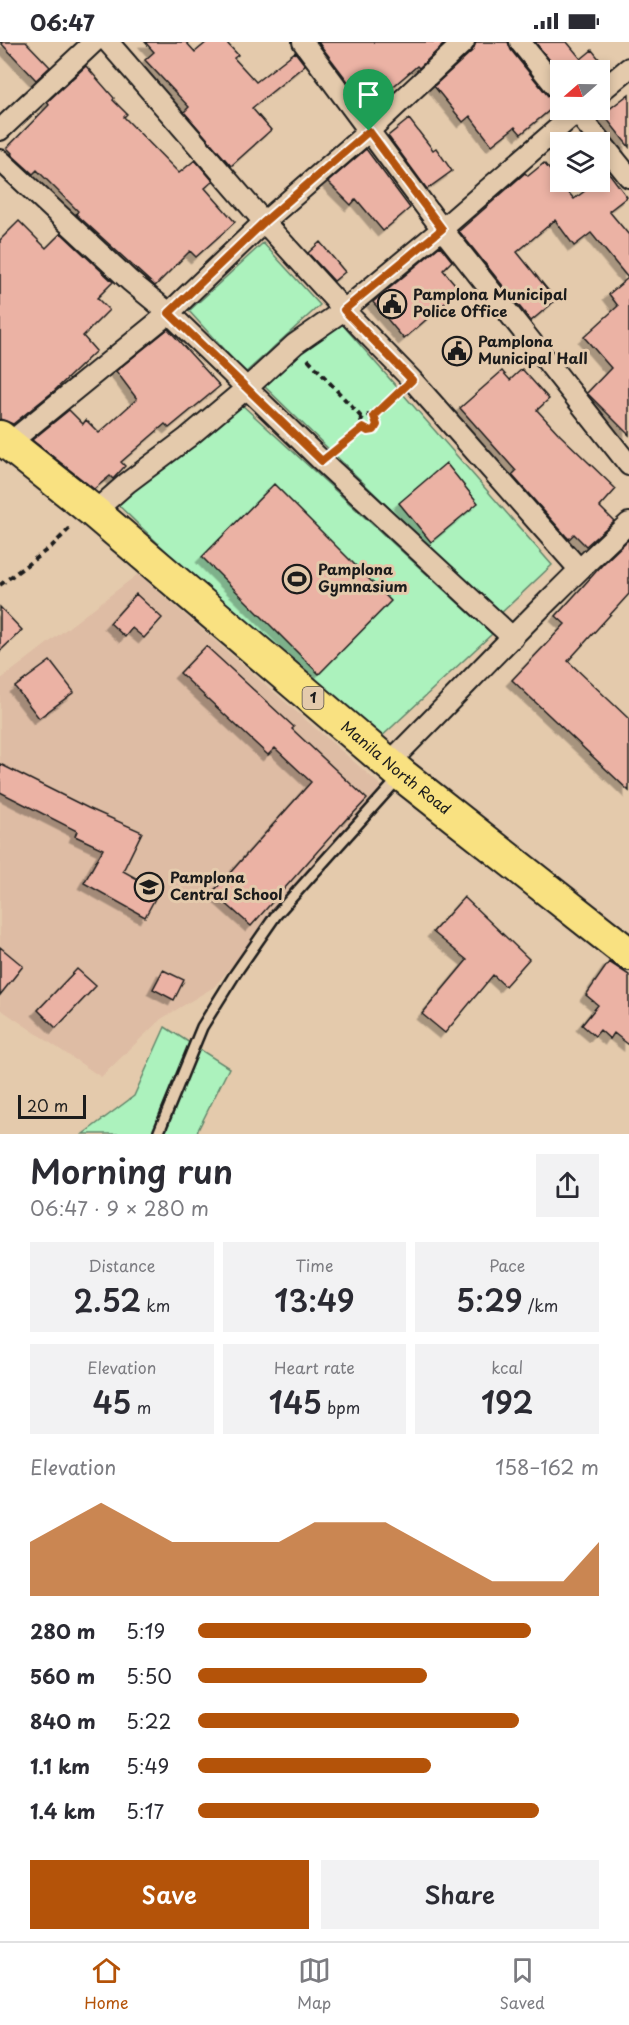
<!DOCTYPE html>
<html lang="en">
<head>
<meta charset="utf-8">
<style>
	body { margin:0; font-family:"Playpen Sans",sans-serif; background:#f2f2f3; color:#2b2b33; height:100vh; display:flex; flex-direction:column; font-size:22px; white-space:nowrap }
	* { box-sizing:border-box; margin:0 }
	p { font-size:20px; color:#7c7c81 }
	.icon { flex:none; width:33px; height:33px; fill:none; stroke:currentColor; stroke-width:2; stroke-linecap:round; stroke-linejoin:round }
	.map { position:relative; height:1092px; overflow:hidden }
	.side { display:flex; flex-direction:column; background:#fff; flex:1 }
	.side>* { flex:none }
	.needle { width:39px; rotate:250deg }
	.tools { position:absolute; left:550px; top:18px; display:grid; gap:12px }
	.tools a { display:grid; place-items:center; width:60px; height:60px; border-radius:0px; background:#fff; box-shadow:0 3px 9px #0003; font-size:30px }
	.scale { position:absolute; left:18px; bottom:15px; width:68px; box-sizing:border-box; padding-left:6px; border:3px solid #1c1c1c; border-top:0; font-size:16px; line-height:21px; white-space:nowrap; color:#1c1c1c; -webkit-text-stroke:4px #e4caac; paint-order:stroke }
	.pin { position:absolute; display:grid; place-items:center; width:51px; height:51px; color:#fff; margin:-62px -26px; border-radius:50% 50% 50% 0; rotate:-45deg; box-shadow:0 0 6px #0007 }
	.pin .icon { rotate:45deg }
	.round { display:grid; place-items:center; flex:none; width:63px; height:63px; border-radius:0px; background:#f2f2f3 }
	.overview { display:flex; align-items:center; justify-content:space-between; height:102px; padding:0 30px }
	h1 { font-size:33px; font-weight:600; line-height:45px }
	.stats { display:grid; grid-template-columns:repeat(3,1fr); gap:9px; height:102px; padding:6px 30px }
	.stats div { display:grid; align-content:center; border-radius:0px; background:#f2f2f3; text-align:center }
	.stats b { font-size:30px; font-weight:600 }
	.stats small { font-size:16px; font-weight:400 }
	.stats p { font-size:16px }
	.chart { height:168px; padding:12px 30px }
	.chart p { display:flex; justify-content:space-between }
	.chart svg { width:100%; height:108px; margin-top:6px; fill:#b45309; opacity:.7 }
	.cta { display:flex; gap:12px; margin-top:auto; padding:12px 30px }
	.cta a { flex:1; height:69px; border-radius:0px; background:#b45309; color:#fff; font-size:24px; font-weight:600; line-height:69px; text-align:center }
	.cta a+a { background:#f2f2f3; color:#2b2b33 }
	ul { padding:0 30px; list-style:none; font-size:20px }
	li { display:grid; grid-template-columns:96px 72px 1fr; align-items:center; height:45px }
	li i { height:15px; border-radius:8px; background:#b45309 }
	.status { display:flex; justify-content:space-between; align-items:center; height:42px; padding:0 30px; background:#fff; direction:ltr }
	.status svg { height:16px; fill:currentColor }
	.dock { display:flex; justify-content:space-around; align-items:center; height:84px; border-top:2px solid #e1e1e2; background:#fff; font-size:16px; color:#7c7c81 }
	.dock a { display:grid; justify-items:center; gap:3px }
	.dock .selected { color:#b45309 }
	.map>svg:first-child { display:block }
	.built { fill:#debca4 }
	.green { fill:#acf2bd; stroke:#64876c; stroke-width:1.5 }
	.building { fill:#ebb2a4; stroke:#1c1c1c; stroke-width:1.5; filter:url(#shadow) }
	.lines { fill:none; stroke-linecap:round; stroke-linejoin:round }
	.service-casing { stroke:#1c1c1c; stroke-width:14 }
	.minor-casing { stroke:#1c1c1c; stroke-width:24 }
	.trunk-casing { stroke:#1c1c1c; stroke-width:36 }
	.path { stroke:#1c1c1c; stroke-width:4; stroke-dasharray:6 4.5; stroke-linecap:butt }
	.service { stroke:#e4caac; stroke-width:9 }
	.minor { stroke:#e4caac; stroke-width:20 }
	.trunk { stroke:#f9e181; stroke-width:32 }
	.route-casing { stroke:#fff; stroke-width:12 }
	.route { stroke:#b45309; stroke-width:8 }
	.labels { text-anchor:middle; stroke-width:6; stroke-linejoin:round; paint-order:stroke }
	.shield { fill:#e4caac; stroke:#585047; stroke-width:1.5 }
	.shield-label { font-size:14px; font-weight:bold; fill:#1c1c1c }
	.poi-label { font-size:15px; font-weight:bold; fill:#1c1c1c; stroke:#e4caac; text-anchor:start }
	.street-label { font-size:15px; fill:#1c1c1c; stroke:#e4caac }
</style>
</head>
<body>
<div class="status"><b>06:47</b><svg viewBox="0 0 49 12"><path d="M0 12V9h3v3zM5 12V6h3v6zM10 12V3h3v9zM15 12V0h3v12zM26 1h20v11H26zM47 4h2v5h-2z"/></svg></div>
<div class="map">
<svg width="629" height="1092" viewBox="0 0 629 1092">
	<defs>
		<filter id="shadow"><feDropShadow dx="-5.5" dy="5.5" stdDeviation="0" flood-color="#0004"/></filter>
	</defs>
	<rect width="100%" height="100%" fill="#e4caac"/>
	<filter id="ink" filterUnits="userSpaceOnUse"><feTurbulence type="fractalNoise" baseFrequency=".0167" numOctaves="2"/><feDisplacementMap in="SourceGraphic" scale="12" xChannelSelector="R" yChannelSelector="G"/><feConvolveMatrix kernelMatrix="1 2 1 2 8 2 1 2 1" color-interpolation-filters="sRGB"/></filter>
	<g filter="url(#ink)">
		<path class="built" d="M 138,532 L 383,745 L 214,945 L 161,977 L 101,1035 L 0,967 L 0,638 Z"/>
		<path class="green" d="M 263,201 L 320,263 L 245,331 L 189,269 Z
			M 341,281 L 552,523 L 499,573 L 260,340 Z
			M 241,362 L 492,592 L 379,697 L 290,629 L 111,456 Z
			M 165,985 L 229,1026 L 196,1092 L 83,1092 L 134,1054 Z"/>
		<path class="building" d="M 0,0 L 26,0 L 50,25 L 36,38 Z
			M 145,0 L 186,0 L 195,10 L 207,0 L 226,0 L 238,13 L 234,16 L 256,40 L 295,10 L 305,23 L 252,66 L 271,88 L 231,124 L 184,70 L 189,65 L 145,18 L 154,10 Z
			M 318,0 L 446,0 L 419,26 L 417,24 L 368,66 Z
			M 476,0 L 508,0 L 511,8 L 552,59 L 557,62 L 521,92 L 515,85 L 492,103 L 470,74 L 463,80 L 434,44 L 472,9 Z
			M 535,0 L 567,0 L 581,17 L 592,8 L 608,28 L 561,28 L 561,32 Z
			M 86,24 L 114,56 L 113,58 L 127,72 L 124,75 L 179,131 L 195,118 L 213,139 L 205,146 L 235,180 L 196,215 L 190,209 L 155,244 L 76,172 L 78,169 L 37,128 L 33,132 L 11,112 L 12,111 L 7,106 L 49,63 L 47,60 Z
			M 629,52 L 629,105 L 603,72 Z
			M 409,77 L 433,108 L 436,106 L 452,129 L 427,147 L 388,94 Z
			M 366,107 L 410,166 L 383,189 L 356,157 L 351,163 L 328,140 Z
			M 544,121 L 574,157 L 597,140 L 600,140 L 600,137 L 609,131 L 627,155 L 609,169 L 629,193 L 629,393 L 587,351 L 611,326 L 584,295 L 618,264 L 609,252 L 628,236 L 591,191 L 574,204 L 555,178 L 517,210 L 556,258 L 531,279 L 459,189 L 525,131 L 528,134 Z
			M 19,179 L 46,206 L 61,191 L 113,240 L 97,256 L 109,268 L 83,294 L 96,309 L 54,349 L 13,382 L 0,377 L 0,198 Z
			M 320,200 L 345,230 L 334,239 L 308,211 Z
			M 440,204 L 452,219 L 443,228 L 460,248 L 404,297 L 373,260 Z
			M 168,287 L 220,344 L 169,386 L 165,382 L 121,420 L 125,424 L 113,437 L 110,434 L 94,447 L 32,398 L 69,368 L 83,382 L 86,378 L 99,391 L 137,357 L 116,329 Z
			M 522,327 L 549,357 L 537,368 L 560,393 L 616,447 L 600,465 L 614,479 L 586,504 L 574,492 L 569,497 L 566,494 L 512,433 L 516,429 L 460,366 L 502,329 L 510,338 Z
			M 446,421 L 478,461 L 431,500 L 399,461 Z
			M 274,442 L 391,559 L 319,632 L 202,515 Z
			M 629,497 L 629,552 L 568,619 L 629,677 L 629,749 L 512,638 L 565,582 L 556,574 L 603,522 Z
			M 136,552 L 162,576 L 144,596 L 132,586 L 125,595 L 110,581 Z
			M 0,565 L 22,588 L 0,609 Z
			M 206,604 L 294,685 L 292,687 L 367,757 L 349,776 L 348,775 L 251,884 L 213,850 L 311,740 L 275,706 L 268,713 L 180,631 Z
			M 50,619 L 74,650 L 39,676 L 15,645 Z
			M 0,722 L 88,766 L 142,790 L 123,829 L 159,849 L 145,875 L 84,841 L 103,807 L 75,794 L 77,789 L 0,750 Z
			M 464,855 L 529,917 L 505,944 L 493,933 L 445,991 L 422,972 L 467,918 L 433,890 Z
			M 0,905 L 23,924 L 0,953 Z
			M 609,920 L 629,933 L 629,1003 L 614,991 L 610,997 L 600,988 L 595,994 L 582,983 L 598,963 L 586,953 Z
			M 77,927 L 96,944 L 56,986 L 38,968 Z
			M 163,928 L 184,938 L 174,958 L 153,947 Z"/>
		<g class="lines">
			<g class="service-casing">
				<path id="service" d="M 158,1092 L 202,985 L 235,932 L 276,873 L 398,737"/>
			</g>
			<g class="minor-casing">
				<path id="minor" d="M 108,0 L 264,180 L 344,268 L 412,338 L 579,527
					M 303,0 L 442,187 L 629,423
					M 520,0 L 561,51
					M 600,50 L 629,26
					M 575,68 L 629,135
					M 0,88 L 94,0
					M 0,118 L 130,239 L 169,271 L 322,419 L 513,596
					M 8,402 L 169,271 L 264,180 L 369,89 L 464,0
					M 94,470 L 127,441 L 187,396 L 248,345 L 295,302 L 344,268 L 442,187 L 579,68
					M 389,721 C 469,641 546,557 629,481"/>
			</g>
			<g class="trunk-casing">
				<g id="trunk">
					<path id="s1" d="M 0,395 L 94,470 L 402,733 L 629,912"/>
				</g>
			</g>
			<path class="path" d="M 308,317 L 362,376
				M361 381a8 8 0 1 1 16 0a8 8 0 1 1-16 0Z
				M 374,374 L 398,352
				M 338,406 L 363,386
				M 0,543 L 52,504 L 71,485"/>
			<use href="#service" class="service"/>
			<use href="#minor" class="minor"/>
			<use href="#trunk" class="trunk"/>
		</g>
	</g>
	<g class="lines" filter="url(#ink)">
		<g class="route-casing">
			<path id="route" d="M 369,89 L 442,187 L 344,268 L 412,338 L 374,374 L 377,383 L 374,388 L 368,389 L 363,386 L 322,419 L 169,271 L 264,180 Z"/>
		</g>
		<use href="#route" class="route"/>
	</g>
	<defs>
		<g id="civic-ring" transform="scale(1.5)"><circle r="9.5" fill="#e4caac" stroke="#1c1c1c" stroke-width="1.5"/><path d="M-.6-6.5H3V-4.5H.6V-3L4-1V1h2V6H-6V1h2V-1L-.6-3ZM-1.2 2.5V6h2.4V2.5Z" fill="#1c1c1c"/></g>
		<g id="stadium-ring" transform="scale(1.5)"><circle r="9.5" fill="#e4caac" stroke="#1c1c1c" stroke-width="1.5"/><path d="M0-5a6.5 5 0 1 0 0 10a6.5 5 0 1 0 0-10ZM-3.5-1.8h7v3.6h-7Z" fill="#1c1c1c"/></g>
		<g id="school-ring" transform="scale(1.5)"><circle r="9.5" fill="#e4caac" stroke="#1c1c1c" stroke-width="1.5"/><path d="M0-5L7-2L0 1L-7-2ZM-4 1L0 2.5L4 1V4Q0 6-4 4Z" fill="#1c1c1c"/></g>
	</defs>
	<g fill-rule="evenodd">
		<use href="#civic-ring" x="392" y="262"/>
		<use href="#civic-ring" x="457" y="309"/>
		<use href="#stadium-ring" x="297" y="537"/>
		<use href="#school-ring" x="149" y="845"/>
	</g>
	<g class="labels">
		<rect class="shield" x="302.5" y="645" width="21" height="22" rx="4.5"/>
		<g class="shield-label">
			<text x="313" y="661">1</text>
		</g>
		<g class="poi-label">
			<text x="413" y="258">Pamplona Municipal<tspan x="413" dy="17">Police Office</tspan></text>
			<text x="478" y="305">Pamplona<tspan x="478" dy="17">Municipal Hall</tspan></text>
			<text x="318" y="533">Pamplona<tspan x="318" dy="17">Gymnasium</tspan></text>
			<text x="170" y="841">Pamplona<tspan x="170" dy="17">Central School</tspan></text>
		</g>
		<g class="street-label">
			<text dy="5" stroke="none"><textPath href="#s1" startOffset="516">Manila North Road</textPath></text>
		</g>
	</g>
</svg>
<div class="tools">
<a><svg class="needle" viewBox="-14 -14 28 28"><path d="M0-13l5 13h-10z" fill="#e53935"/><path d="M0 13l5-13h-10z" fill="#7c7c81"/></svg></a>
<a><svg class="icon" aria-label="layers" viewBox="0 0 24 24"><path d="M12 4l9 5-9 5-9-5zM3 14l9 5 9-5"/></svg></a>
</div>
<div class="scale">20 m</div>
<div class="pin" style="left:369px;top:89px;background:#1e9e55"><svg class="icon" aria-label="arrive" viewBox="0 0 24 24"><path d="M6 21V4h12l-3 4 3 4H6"/></svg></div>
</div>
<section class="side">
<div class="overview"><div><h1>Morning run</h1><p>06:47 · 9 × 280 m</p></div><a class="round"><svg class="icon" aria-label="share" viewBox="0 0 24 24"><path d="M12 15V3M7 8l5-5 5 5M5 13v7h14v-7"/></svg></a></div>
<div class="stats">
<div><p>Distance</p><b>2.52<small> km</small></b></div>
<div><p>Time</p><b>13:49</b></div>
<div><p>Pace</p><b>5:29<small> /km</small></b></div>
</div>
<div class="stats">
<div><p>Elevation</p><b>45<small> m</small></b></div>
<div><p>Heart rate</p><b>145<small> bpm</small></b></div>
<div><p>kcal</p><b>192</b></div>
</div>
<div class="chart"><p><span>Elevation</span>158–162 m</p>
<svg viewBox="0 0 160 44" preserveAspectRatio="none"><path d="M0 44V22L10 14L20 6L30 14L40 22L50 22L60 22L70 22L80 14L90 14L100 14L110 22L120 30L130 38L140 38L150 38L160 22V44z"/></svg>
</div>
<ul>
<li><b>280 m</b>5:19<i style="width:83%"></i></li>
<li><b>560 m</b>5:50<i style="width:57%"></i></li>
<li><b>840 m</b>5:22<i style="width:80%"></i></li>
<li><b>1.1 km</b>5:49<i style="width:58%"></i></li>
<li><b>1.4 km</b>5:17<i style="width:85%"></i></li>
</ul>
<div class="cta"><a>Save</a><a>Share</a></div>
</section>
<nav class="dock">
<a class="selected"><svg class="icon" aria-label="home" viewBox="0 0 24 24"><path d="M3 11l9-7 9 7M6 9v11h12V9"/></svg>Home</a>
<a><svg class="icon" aria-label="map" viewBox="0 0 24 24"><path d="M3 6l6-2 6 2 6-2v14l-6 2-6-2-6 2zM9 4v14M15 6v14"/></svg>Map</a>
<a><svg class="icon" aria-label="saved" viewBox="0 0 24 24"><path d="M7 4h10v16l-5-4-5 4z"/></svg>Saved</a>
</nav>
</body>
</html>
